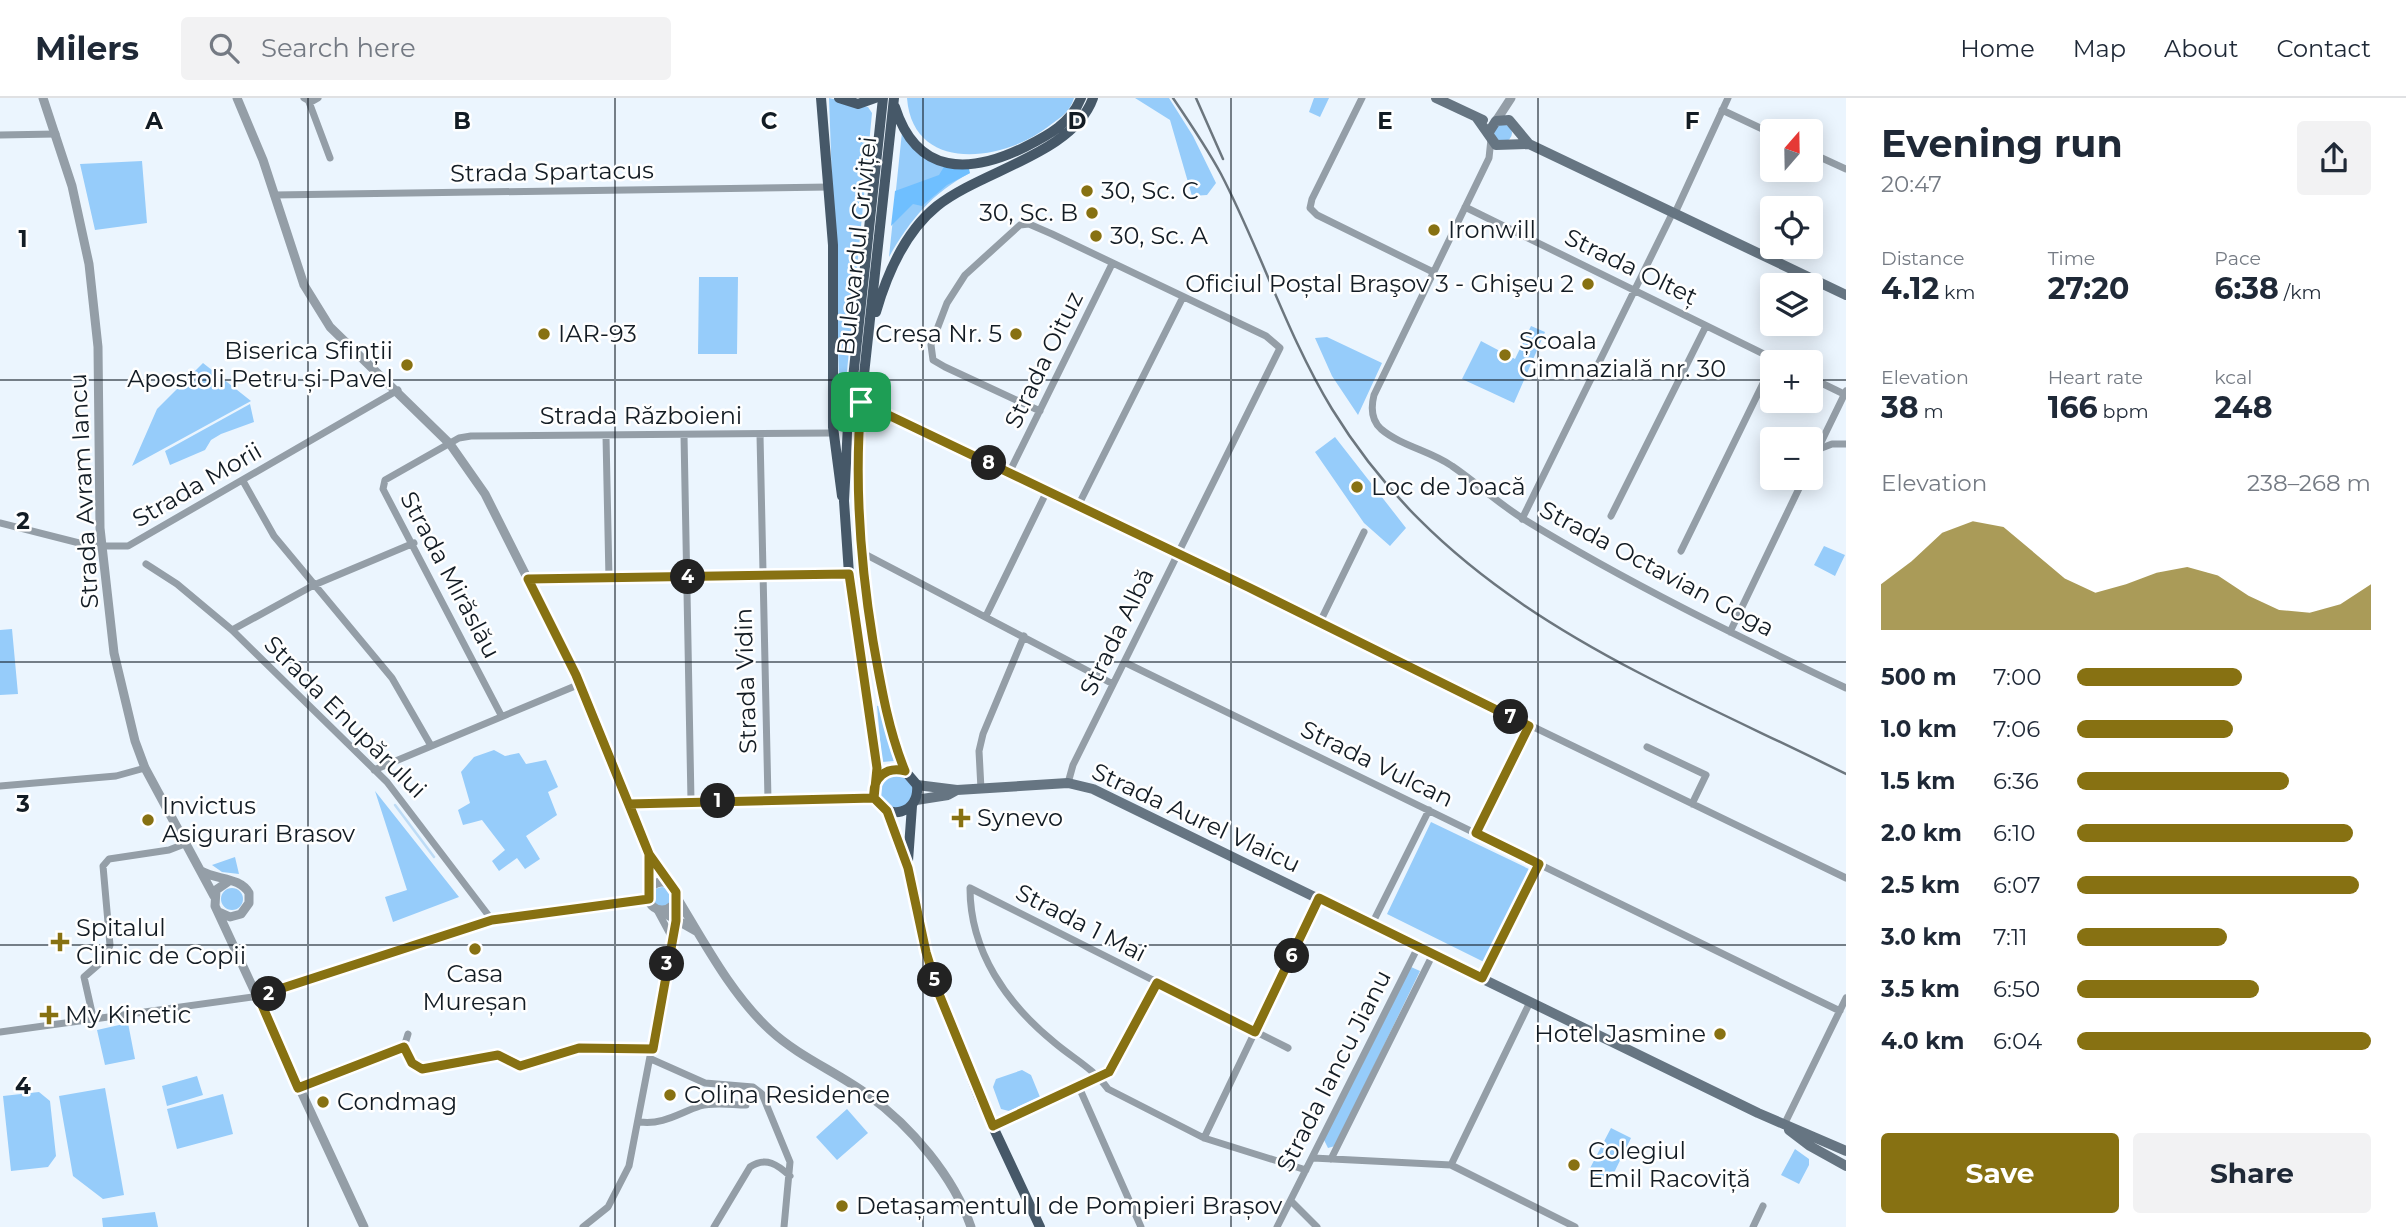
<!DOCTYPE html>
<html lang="en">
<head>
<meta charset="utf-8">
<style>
	body { margin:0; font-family:Montserrat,sans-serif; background:#f2f2f3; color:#1f2937; height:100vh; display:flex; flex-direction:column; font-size:26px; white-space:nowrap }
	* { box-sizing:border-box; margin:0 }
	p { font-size:23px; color:#747a83 }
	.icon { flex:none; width:38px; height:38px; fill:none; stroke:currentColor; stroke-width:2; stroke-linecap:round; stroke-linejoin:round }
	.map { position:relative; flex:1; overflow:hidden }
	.side { display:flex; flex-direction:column; background:#fff; width:560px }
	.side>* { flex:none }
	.needle { width:46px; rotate:20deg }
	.fabs { position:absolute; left:1760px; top:21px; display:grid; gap:14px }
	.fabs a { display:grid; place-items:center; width:63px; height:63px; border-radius:7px; background:#fff; box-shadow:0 4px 18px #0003; font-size:35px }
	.pin { position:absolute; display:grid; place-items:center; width:60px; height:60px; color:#fff; margin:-30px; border-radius:14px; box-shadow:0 4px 10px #0006 }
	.km { position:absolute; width:35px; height:35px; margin:-18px; border-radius:50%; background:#222; color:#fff; font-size:19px; line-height:35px; text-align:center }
	.round { display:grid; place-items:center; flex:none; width:74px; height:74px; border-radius:7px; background:#f2f2f3 }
	.summary { display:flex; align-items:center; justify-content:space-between; height:119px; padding:0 35px }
	h1 { font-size:38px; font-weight:700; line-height:52px }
	.metrics { display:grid; grid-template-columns:repeat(3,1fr); gap:10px; height:119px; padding:7px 35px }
	.metrics div { display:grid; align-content:center }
	.metrics b { font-size:30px; font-weight:700 }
	.metrics small { font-size:19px; font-weight:400 }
	.metrics p { font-size:19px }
	.chart { height:196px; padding:14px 35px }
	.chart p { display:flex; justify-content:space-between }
	.chart svg { width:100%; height:126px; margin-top:7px; fill:#877112; opacity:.7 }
	.primary-button { display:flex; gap:14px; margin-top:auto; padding:14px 35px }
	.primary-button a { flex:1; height:80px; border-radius:7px; background:#877112; color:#fff; font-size:28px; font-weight:700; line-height:80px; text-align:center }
	.primary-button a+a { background:#f2f2f3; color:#1f2937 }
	ul { padding:0 35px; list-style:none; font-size:23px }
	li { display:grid; grid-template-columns:112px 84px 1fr; align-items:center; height:52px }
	li i { height:18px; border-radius:9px; background:#877112 }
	header { display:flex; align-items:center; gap:42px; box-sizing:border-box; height:98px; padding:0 35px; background:#fff; border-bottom:2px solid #e0e1e3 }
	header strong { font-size:33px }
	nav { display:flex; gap:38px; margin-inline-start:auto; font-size:24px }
	.search { width:490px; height:63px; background:#f2f2f3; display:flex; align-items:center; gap:18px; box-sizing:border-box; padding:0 24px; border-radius:7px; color:#747a83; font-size:26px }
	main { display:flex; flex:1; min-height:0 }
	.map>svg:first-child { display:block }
	.green { fill:#96ccfa }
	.forest { fill:#6fbfff }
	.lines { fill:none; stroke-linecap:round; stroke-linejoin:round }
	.stream { stroke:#bedcf6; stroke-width:2.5 }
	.minor { stroke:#949ea7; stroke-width:7 }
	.tertiary { stroke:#949ea7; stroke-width:9 }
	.secondary { stroke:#667582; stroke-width:10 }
	.primary { stroke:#465868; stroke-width:10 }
	.rail { stroke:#6c767e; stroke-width:2.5 }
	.route-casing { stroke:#fff; stroke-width:14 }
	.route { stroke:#877112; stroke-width:9 }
	.grid { fill:none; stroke:#131c24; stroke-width:2; stroke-opacity:0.55 }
	.poi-dot { fill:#877112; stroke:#fff; stroke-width:2.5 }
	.labels { text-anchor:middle; stroke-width:5; stroke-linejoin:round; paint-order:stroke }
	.street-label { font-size:24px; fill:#131c24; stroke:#fff }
	.poi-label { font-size:24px; fill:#131c24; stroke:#fff; text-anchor:start }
	.grid-label { font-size:23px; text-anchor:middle; font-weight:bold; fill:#131c24; stroke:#fff; stroke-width:5; stroke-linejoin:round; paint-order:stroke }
</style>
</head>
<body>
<header>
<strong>Milers</strong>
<div class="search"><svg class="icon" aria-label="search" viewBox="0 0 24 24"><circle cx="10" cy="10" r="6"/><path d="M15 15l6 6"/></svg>Search here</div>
<nav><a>Home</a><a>Map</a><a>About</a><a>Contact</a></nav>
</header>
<main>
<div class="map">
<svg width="1846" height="1129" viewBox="0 0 1846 1129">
	<rect width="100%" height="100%" fill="#ebf5fe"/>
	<path class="green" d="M 829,0 L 868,9 L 872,15 L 841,335 Z
		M 907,0 L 1074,0 C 1070,14 1061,19 1049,28 C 1005,63 913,77 907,0 Z
		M 1135,0 L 1169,0 L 1193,38 L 1216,85 L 1207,97 L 1192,98 L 1170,22 Z
		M 1314,0 L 1329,0 L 1320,19 L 1309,14 Z
		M1494 35a9 9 0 1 1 18 0a9 9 0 1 1-18 0Z
		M 902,34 L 915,51 L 970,75 C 932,95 910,122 889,159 Z
		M 142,63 L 147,125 L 95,132 L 80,66 Z
		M 699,179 L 738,179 L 737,256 L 698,256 Z
		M 1531,228 L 1545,234 L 1514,305 L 1462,281 L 1481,243 L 1515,261 Z
		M 1327,239 L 1382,265 L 1358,317 L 1332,278 L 1315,240 Z
		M 203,265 L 251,303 L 132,368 L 157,311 Z
		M 250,306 L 254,324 L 221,336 L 211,342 L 205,352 L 170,367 L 165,353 Z
		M 1335,339 L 1406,430 L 1390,448 L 1364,425 L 1315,354 Z
		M 1824,448 L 1845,457 L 1835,478 L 1814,467 Z
		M 12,531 L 18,596 L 0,597 L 0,532 Z
		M 881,607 L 894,663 L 882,664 L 877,608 Z
		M 494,652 L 505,658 L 519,655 L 526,666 L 546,662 L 558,689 L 548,694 L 557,717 L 526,738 L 540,761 L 525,771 L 517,760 L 499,773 L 492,763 L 505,752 L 482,722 L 463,727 L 458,712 L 470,705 L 461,674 L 474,659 Z
		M879 693a17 17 0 1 1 34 0a17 17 0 1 1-34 0Z
		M 375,693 L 459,799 L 393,824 L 385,799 L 407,792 Z
		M 1431,724 L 1531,772 L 1486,865 L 1387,816 Z
		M 235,759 L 239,776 L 222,774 L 212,767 Z
		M652 799a10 10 0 1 1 20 0a10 10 0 1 1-20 0Z
		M221 801a11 11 0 1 1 22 0a11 11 0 1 1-22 0Z
		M 1411,869 L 1420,873 L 1335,1048 L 1328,1050 L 1324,1042 Z
		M 128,925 L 135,961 L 105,967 L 97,932 Z
		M 1022,972 L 1031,977 L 1040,999 L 1009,1013 L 1001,1011 L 993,989 L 996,981 Z
		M 197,978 L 203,997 L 167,1008 L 162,988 Z
		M 105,990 L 124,1097 L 103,1101 L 73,1078 L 59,998 Z
		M 39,994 L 50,1003 L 56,1058 L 48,1069 L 11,1073 L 3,998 Z
		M 223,996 L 233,1036 L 177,1051 L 167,1011 Z
		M 847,1011 L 868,1035 L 837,1062 L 816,1039 Z
		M 1611,1030 L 1631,1040 L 1609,1085 L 1588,1074 Z
		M 1795,1051 L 1809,1061 L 1809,1067 L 1799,1086 L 1781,1077 Z
		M 155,1114 L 158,1129 L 103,1129 L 102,1120 Z"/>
	<path class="forest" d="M 945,67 L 969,71 L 970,75 L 947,87 L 922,108 L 913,106 L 891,128 L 895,93 L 939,77 Z"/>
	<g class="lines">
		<path class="stream" d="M 395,707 L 434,759"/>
		<path class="minor" d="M 304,0 L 311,4 L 318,0
			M 1362,0 L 1312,101 L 1310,110 L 1317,117 L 1433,174
			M 309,4 L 330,60
			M 1722,12 L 1773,36
			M 0,37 L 56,36
			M 1491,41 L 1489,60 L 1374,297 C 1371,309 1371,322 1381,331 C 1401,348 1431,353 1452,368 C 1477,385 1499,406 1525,422 C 1628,485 1737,538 1846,590
			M 1811,55 L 1846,71
			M 274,97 L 829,89
			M 1465,109 L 1780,264
			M 1675,115 L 1728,0
			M 1811,280 L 1846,297
			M 861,304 L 1846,780
			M 1040,313 L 945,269 L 933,262 L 931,247 L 947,205 L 965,177 L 1020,127 L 1029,126 L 1052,136 L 1266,238 L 1280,250 L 1073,667 L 1068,685
			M 684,337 L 691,703
			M 760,337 L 768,702
			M 606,338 L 609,481
			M 1819,351 L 1832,346 L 1846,346
			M 1811,365 L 1846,293
			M 1009,375 L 1112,166
			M 243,383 L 274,438 L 392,580 L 430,646
			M 1078,408 L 1183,199
			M 1611,418 L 1706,228
			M 1522,421 L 1673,114
			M 0,425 L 91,448 L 128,448 L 398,292
			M 1681,453 L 1773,265
			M 861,454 L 1113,586
			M 146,466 L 177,486 L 232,532 L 387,684 L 492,822
			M 528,481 L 849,476
			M 986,518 L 1047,393
			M 1320,524 L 1364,434
			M 232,532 L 314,487 L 414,445
			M 1730,534 L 1804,380
			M 1124,564 L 1840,913
			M 501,617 L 383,391 L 385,382 L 459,340 L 471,338 L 833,335
			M 1647,649 L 1706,677 L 1692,706
			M 374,672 L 580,586
			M 0,688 L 116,678 L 145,670
			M 981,691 L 979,653 L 983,636 L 1024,538
			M 1476,735 L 1529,628
			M 657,812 L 671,838
			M 1372,826 L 1429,712
			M 1482,880 L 1539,766
			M 93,919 L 84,879 L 106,860 L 110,847 L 103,768 L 109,761 L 169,752 L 187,745
			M 0,934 L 267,897 L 492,822 L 649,801
			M 404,949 L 412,965 L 422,971 L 498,957 L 520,969 L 579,950 L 653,951
			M 1288,950 L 970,790 C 970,854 1007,906 1055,945 C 1074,961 1094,971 1108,991 L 1204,1040 L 1306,1072
			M 651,961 L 705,985 L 753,989 L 762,996 L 790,1064 L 784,1129
			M 1078,987 L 1141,1129
			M 297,990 L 404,949 L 408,936
			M 640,1024 C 663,1027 679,1015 700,1008 C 714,1004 732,1007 746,1007
			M 1784,1027 L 1846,900
			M 993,1028 L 1109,974 L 1157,885
			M 1204,1040 L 1319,800
			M 1313,1060 L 1451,1067 L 1575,1129
			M 1331,1061 L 1433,856
			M 1451,1067 L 1530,904
			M 1291,1103 L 1317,1129
			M 583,1129 L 608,1109 L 629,1068 L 676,823 L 675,804
			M 714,1129 L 750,1069 C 766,1058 778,1067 790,1078
			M 1277,1129 L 1418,849
			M 1753,1129 L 1763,1108"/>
		<path class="tertiary" d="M 43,0 L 72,88 L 89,166 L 98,249 L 100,430 L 114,555 L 135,643 L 145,670 L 214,798
			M 237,0 L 263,62 L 304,187 L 330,229 L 450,346 L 485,396 L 576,577 L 649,756 L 668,785
			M 1496,23 L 1511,0
			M 629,706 L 874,700
			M 201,773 C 217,782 240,779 249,795 L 249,805 L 241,816 L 230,819 L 219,814
			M 229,783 L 216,792 L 215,808 L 364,1129
			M648 798a14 14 0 1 1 28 0a14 14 0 1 1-28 0Z
			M 649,793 L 649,758
			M 676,798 C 704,844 731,896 770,932 C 799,959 837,974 868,997 C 911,1028 954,1079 971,1129
			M 659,812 L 696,833"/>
		<path class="secondary" d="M 1436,0 L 1483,22
			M 1477,20 L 1496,47 L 1529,46
			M 1489,34 L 1496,23 L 1509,22 L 1529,46 L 1846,197
			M 917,687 L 957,692 L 1068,685 L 1093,691 L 1758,1015 L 1846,1053
			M 916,702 L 948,697 L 957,692
			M 1789,1032 L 1810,1048 L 1846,1068"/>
		<path class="primary" d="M 821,0 L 833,147 L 833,329 L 842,398
			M 839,0 L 858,6 L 875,0
			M 894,0 L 861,304 L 857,402 L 865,492 L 880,582 L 892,637 L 905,673
			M 895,9 C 917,78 970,76 1025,49 C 1049,37 1071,25 1081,0
			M 876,214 C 887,176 906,133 937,108 C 982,72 1073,56 1093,0
			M 876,683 L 885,673 L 905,673 L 917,687 C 920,716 887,724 874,700 L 877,670 L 849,476 L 844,403 L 848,327 L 883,0
			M 887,714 L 908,770 L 926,854 L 939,896 L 979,999 L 1040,1129
			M 908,763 L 912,708"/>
		<path class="rail" d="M 1173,0 C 1190,25 1207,50 1221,76 C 1261,153 1287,237 1332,311 C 1453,508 1649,578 1846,676
			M 1196,0 L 1223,61"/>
	</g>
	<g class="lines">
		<g class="route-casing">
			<path id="route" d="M 861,304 C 854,386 860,463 873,543 C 881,588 888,631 905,673 C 886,668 872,680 874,700 L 629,706 L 649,756 L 649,801 L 492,822 L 258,898 L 298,990 L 404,949 L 412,965 L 422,971 L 498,957 L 520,968 L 579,950 L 653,951 L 676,823 L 676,794 L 649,756 L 576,577 L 528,481 L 849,476 L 877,670 L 874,700 L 887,713 L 908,770 L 926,854 L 939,896 L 993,1028 L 1109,974 L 1157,885 L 1255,934 L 1319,800 L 1482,880 L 1539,766 L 1476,735 L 1529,628 L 1248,489 L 861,304"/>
		</g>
		<use href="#route" class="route"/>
	</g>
	<path class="grid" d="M 308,0 L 308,1129M 615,0 L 615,1129M 923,0 L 923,1129M 1231,0 L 1231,1129M 1538,0 L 1538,1129M 0,282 L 1773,282M 1811,282 L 1846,282M 0,564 L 1846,564M 0,847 L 1846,847"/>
	<g class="poi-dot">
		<circle cx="1087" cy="93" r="7"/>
		<circle cx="1092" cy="115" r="7"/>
		<circle cx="1434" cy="132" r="7"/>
		<circle cx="1096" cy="138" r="7"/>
		<circle cx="1588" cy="186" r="7"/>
		<circle cx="544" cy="236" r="7"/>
		<circle cx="1016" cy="236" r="7"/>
		<circle cx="1505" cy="257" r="7"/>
		<circle cx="407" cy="267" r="7"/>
		<circle cx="1357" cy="389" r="7"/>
		<path d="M957.5 709.5h7v7h7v7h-7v7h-7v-7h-7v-7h7z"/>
		<circle cx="148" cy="722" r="7"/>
		<path d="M56.5 833.5h7v7h7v7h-7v7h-7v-7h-7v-7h7z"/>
		<circle cx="475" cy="851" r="7"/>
		<path d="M45.5 906.5h7v7h7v7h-7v7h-7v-7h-7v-7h7z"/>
		<circle cx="1720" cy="936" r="7"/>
		<circle cx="670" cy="997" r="7"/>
		<circle cx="323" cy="1004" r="7"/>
		<circle cx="1574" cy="1067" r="7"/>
		<circle cx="842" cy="1108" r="7"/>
	</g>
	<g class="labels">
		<g class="street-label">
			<text transform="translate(552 74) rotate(-1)" y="8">Strada Spartacus</text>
			<text transform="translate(857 148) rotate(-84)" y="8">Bulevardul Griviței</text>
			<text transform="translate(1631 169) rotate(26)" y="8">Strada Olteț</text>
			<text transform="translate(1044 262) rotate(-64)" y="8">Strada Oituz</text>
			<text x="641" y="326">Strada Războieni</text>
			<text transform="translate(197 387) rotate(-30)" y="8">Strada Morii</text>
			<text transform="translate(84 393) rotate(-93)" y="8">Strada Avram Iancu</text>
			<text transform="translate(1657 471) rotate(28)" y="8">Strada Octavian Goga</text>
			<text transform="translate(450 477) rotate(62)" y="8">Strada Mirăslău</text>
			<text transform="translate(1117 534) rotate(-64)" y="8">Strada Albă</text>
			<text transform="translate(746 583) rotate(-92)" y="8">Strada Vidin</text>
			<text transform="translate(345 619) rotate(45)" y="8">Strada Enupărului</text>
			<text transform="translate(1377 666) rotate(26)" y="8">Strada Vulcan</text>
			<text transform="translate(1196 720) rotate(25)" y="8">Strada Aurel Vlaicu</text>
			<text transform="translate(1081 825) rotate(27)" y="8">Strada 1 Mai</text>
			<text transform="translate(1334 973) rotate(-63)" y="8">Strada Iancu Jianu</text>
		</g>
		<g class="poi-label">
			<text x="1101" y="101">30, Sc. C</text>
			<text x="1078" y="123" text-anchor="end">30, Sc. B</text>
			<text x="1448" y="140">Ironwill</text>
			<text x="1110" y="146">30, Sc. A</text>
			<text x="1574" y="194" text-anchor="end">Oficiul Poștal Braşov 3 - Ghişeu 2</text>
			<text x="558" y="244">IAR-93</text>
			<text x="1002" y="244" text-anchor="end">Creșa Nr. 5</text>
			<text x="1519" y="251">Școala<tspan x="1519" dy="28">Gimnazială nr. 30</tspan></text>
			<text x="393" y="261" text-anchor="end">Biserica Sfinții<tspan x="393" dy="28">Apostoli Petru și Pavel</tspan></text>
			<text x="1371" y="397">Loc de Joacă</text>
			<text x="162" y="716">Invictus<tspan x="162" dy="28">Asigurari Brasov</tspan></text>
			<text x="977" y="728">Synevo</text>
			<text x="76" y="838">Spitalul<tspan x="76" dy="28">Clinic de Copii</tspan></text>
			<text x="475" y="884" text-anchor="middle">Casa<tspan x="475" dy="28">Mureșan</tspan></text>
			<text x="65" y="925">My Kinetic</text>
			<text x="1706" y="944" text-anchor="end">Hotel Jasmine</text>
			<text x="684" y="1005">Colina Residence</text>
			<text x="337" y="1012">Condmag</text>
			<text x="1588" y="1061">Colegiul<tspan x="1588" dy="28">Emil Racoviță</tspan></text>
			<text x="856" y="1116">Detașamentul I de Pompieri Brașov</text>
		</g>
	</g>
	<g class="grid-label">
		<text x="154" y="31">A</text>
		<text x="462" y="31">B</text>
		<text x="769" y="31">C</text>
		<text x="1077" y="31">D</text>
		<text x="1385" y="31">E</text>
		<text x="1692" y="31">F</text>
		<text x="23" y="149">1</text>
		<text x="23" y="431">2</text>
		<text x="23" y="714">3</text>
		<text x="23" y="996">4</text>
	</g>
</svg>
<div class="fabs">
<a><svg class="needle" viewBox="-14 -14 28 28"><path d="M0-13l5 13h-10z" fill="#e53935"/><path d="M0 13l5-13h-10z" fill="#747a83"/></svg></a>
<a><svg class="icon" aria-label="locate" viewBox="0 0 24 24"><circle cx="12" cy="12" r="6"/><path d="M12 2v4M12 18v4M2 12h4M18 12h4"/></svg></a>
<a><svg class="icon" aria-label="layers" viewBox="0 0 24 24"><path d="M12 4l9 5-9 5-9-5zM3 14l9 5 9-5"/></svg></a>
<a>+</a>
<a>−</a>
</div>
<div class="pin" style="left:861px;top:304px;background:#1e9e55"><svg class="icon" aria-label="arrive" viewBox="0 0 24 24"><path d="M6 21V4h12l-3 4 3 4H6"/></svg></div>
<b class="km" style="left:718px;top:703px">1</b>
<b class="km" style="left:269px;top:896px">2</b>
<b class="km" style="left:667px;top:866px">3</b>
<b class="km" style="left:688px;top:479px">4</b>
<b class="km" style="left:935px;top:882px">5</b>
<b class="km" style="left:1292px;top:858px">6</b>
<b class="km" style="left:1511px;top:619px">7</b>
<b class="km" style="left:989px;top:365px">8</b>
</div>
<section class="side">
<div class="summary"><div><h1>Evening run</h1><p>20:47</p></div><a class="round"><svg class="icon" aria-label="share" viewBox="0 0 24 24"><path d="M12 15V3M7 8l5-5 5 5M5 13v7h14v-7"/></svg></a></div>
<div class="metrics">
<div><p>Distance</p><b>4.12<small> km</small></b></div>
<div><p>Time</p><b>27:20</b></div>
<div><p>Pace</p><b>6:38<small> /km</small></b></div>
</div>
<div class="metrics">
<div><p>Elevation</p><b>38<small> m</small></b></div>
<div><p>Heart rate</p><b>166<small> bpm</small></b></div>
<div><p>kcal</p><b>248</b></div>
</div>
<div class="chart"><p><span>Elevation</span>238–268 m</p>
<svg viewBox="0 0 160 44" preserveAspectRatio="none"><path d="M0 44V28L10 20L20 10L30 6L40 8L50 17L60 26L70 31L80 28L90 24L100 22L110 25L120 32L130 37L140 38L150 35L160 28V44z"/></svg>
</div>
<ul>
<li><b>500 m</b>7:00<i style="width:56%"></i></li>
<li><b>1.0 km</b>7:06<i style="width:53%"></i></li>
<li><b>1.5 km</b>6:36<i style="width:72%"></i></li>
<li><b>2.0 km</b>6:10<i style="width:94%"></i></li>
<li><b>2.5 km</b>6:07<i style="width:96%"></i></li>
<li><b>3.0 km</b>7:11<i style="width:51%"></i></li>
<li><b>3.5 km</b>6:50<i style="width:62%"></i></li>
<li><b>4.0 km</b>6:04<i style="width:100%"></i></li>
</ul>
<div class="primary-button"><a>Save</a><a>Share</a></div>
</section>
</main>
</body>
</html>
